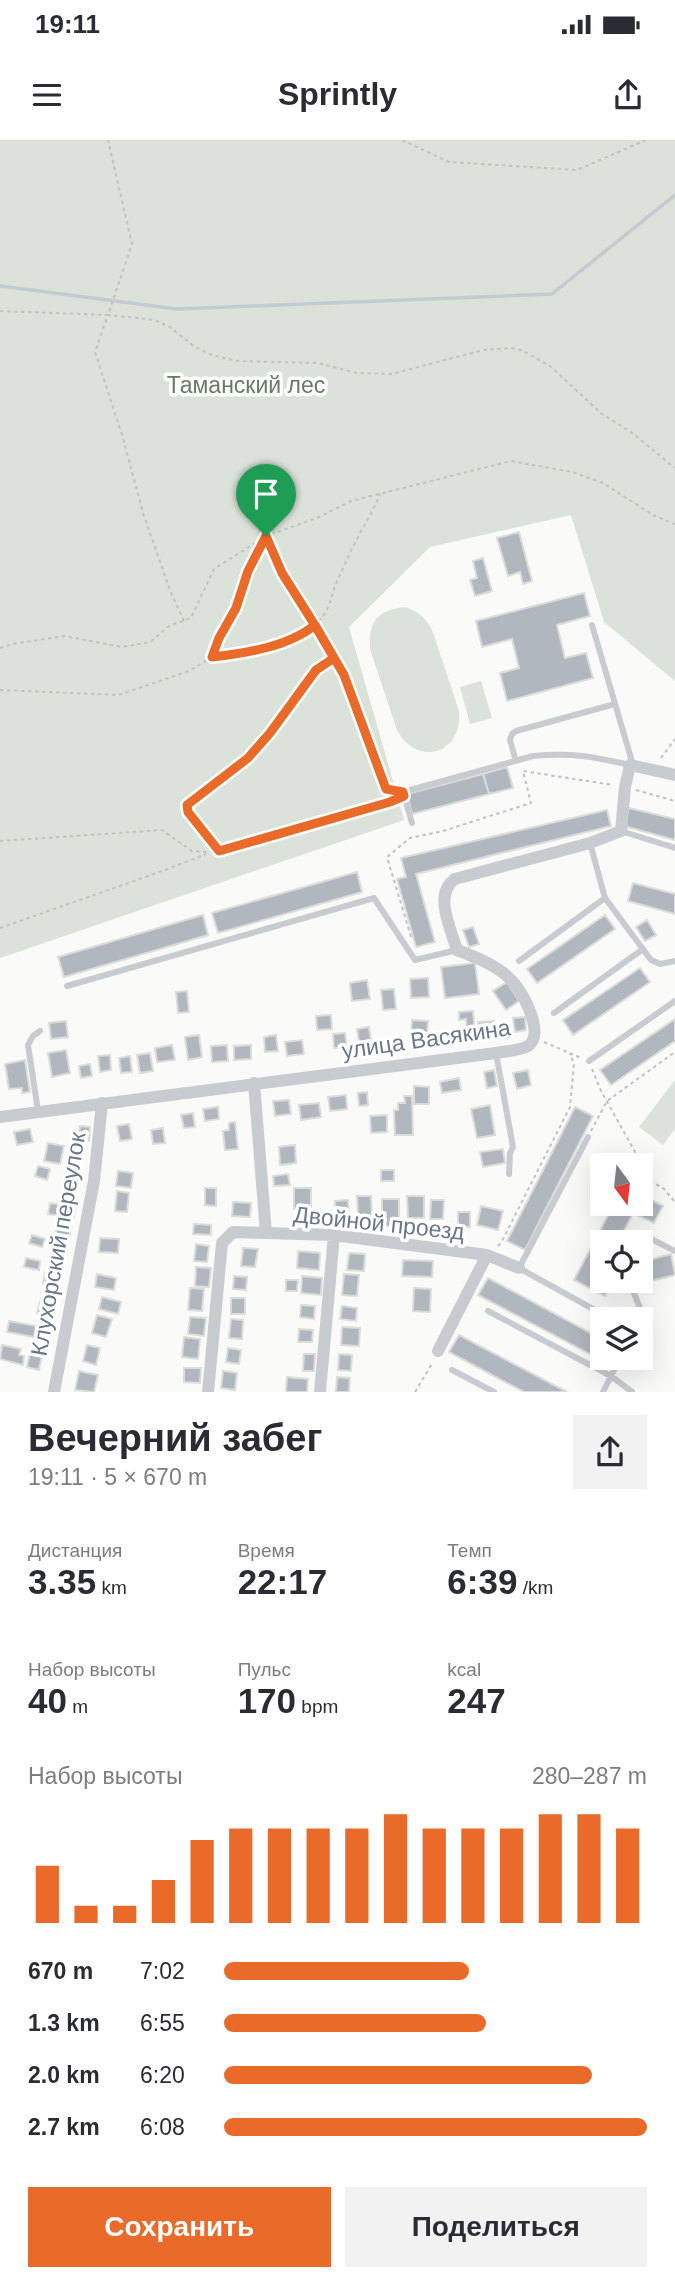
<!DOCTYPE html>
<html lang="ru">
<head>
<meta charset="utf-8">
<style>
	body { margin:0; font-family:Helvetica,sans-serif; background:#f2f2f3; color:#2b2b33; height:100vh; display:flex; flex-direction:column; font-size:26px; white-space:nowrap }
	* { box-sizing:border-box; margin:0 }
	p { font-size:23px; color:#7c7c81 }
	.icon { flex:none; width:38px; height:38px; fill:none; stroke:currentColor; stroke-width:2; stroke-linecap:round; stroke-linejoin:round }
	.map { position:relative; height:1252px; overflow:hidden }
	.drawer { display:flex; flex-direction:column; background:#fff; flex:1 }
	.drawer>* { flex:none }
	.needle { width:46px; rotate:165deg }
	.buttons { position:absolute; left:590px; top:1013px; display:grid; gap:14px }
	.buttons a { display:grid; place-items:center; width:63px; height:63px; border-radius:0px; background:#fff; box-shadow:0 7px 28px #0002; font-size:35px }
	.pin { position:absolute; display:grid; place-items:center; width:60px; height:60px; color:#fff; margin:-72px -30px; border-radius:50% 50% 50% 0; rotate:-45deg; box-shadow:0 0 7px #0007 }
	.pin .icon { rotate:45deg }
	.round { display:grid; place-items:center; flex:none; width:74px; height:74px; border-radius:0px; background:#f2f2f3 }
	.headline { display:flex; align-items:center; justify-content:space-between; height:119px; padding:0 28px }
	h1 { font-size:38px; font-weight:700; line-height:52px }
	.figures { display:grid; grid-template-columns:repeat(3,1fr); gap:10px; height:119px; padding:7px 28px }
	.figures div { display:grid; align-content:center }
	.figures b { font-size:35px; font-weight:700 }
	.figures small { font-size:19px; font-weight:400 }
	.figures p { font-size:19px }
	.chart { height:196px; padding:14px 28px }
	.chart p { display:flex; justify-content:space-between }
	.chart svg { width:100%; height:126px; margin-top:7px; stroke:#e96a29; stroke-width:6 }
	.primary-button { display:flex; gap:14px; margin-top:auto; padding:14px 28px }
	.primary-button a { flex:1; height:80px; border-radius:0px; background:#e96a29; color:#fff; font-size:28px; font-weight:700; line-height:80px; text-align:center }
	.primary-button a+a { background:#f2f2f3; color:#2b2b33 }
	ul { padding:0 28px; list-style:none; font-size:23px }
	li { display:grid; grid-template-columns:112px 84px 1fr; align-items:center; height:52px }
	li i { height:18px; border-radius:9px; background:#e96a29 }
	.status { display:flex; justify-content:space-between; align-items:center; height:49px; padding:0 35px; background:#fff; direction:ltr }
	.status svg { height:19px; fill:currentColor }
	header { display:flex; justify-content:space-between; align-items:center; height:91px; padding:0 28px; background:#fff; font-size:32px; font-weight:700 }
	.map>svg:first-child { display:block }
	.green { fill:#dbe2d9 }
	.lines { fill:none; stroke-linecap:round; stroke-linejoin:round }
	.stream { stroke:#c3cbd1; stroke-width:3.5 }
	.building { fill:#b1b7bf; stroke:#dcdcda; stroke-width:2 }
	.path { stroke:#bfc2c5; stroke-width:2; stroke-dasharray:3.5 3.5; stroke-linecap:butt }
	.lane { stroke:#c8cbcf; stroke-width:6 }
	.street { stroke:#c8cbcf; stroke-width:12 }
	.route-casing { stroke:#fff; stroke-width:14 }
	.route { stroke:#e96a29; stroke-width:9 }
	.labels { text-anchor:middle; stroke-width:7; stroke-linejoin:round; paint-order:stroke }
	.park-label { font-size:23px; fill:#667b63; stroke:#fff }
	.street-label { font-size:23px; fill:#68778a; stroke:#fff }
</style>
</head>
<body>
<div class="status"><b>19:11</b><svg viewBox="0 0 49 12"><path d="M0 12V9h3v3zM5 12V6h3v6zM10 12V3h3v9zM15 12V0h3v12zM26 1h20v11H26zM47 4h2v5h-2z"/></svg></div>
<header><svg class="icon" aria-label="menu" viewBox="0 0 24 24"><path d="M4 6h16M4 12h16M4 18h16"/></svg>Sprintly<svg class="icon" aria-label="share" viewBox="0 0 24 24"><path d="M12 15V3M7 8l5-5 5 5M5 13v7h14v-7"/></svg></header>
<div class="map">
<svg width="675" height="1252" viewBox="0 0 675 1252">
	<rect width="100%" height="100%" fill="#fafaf8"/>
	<path class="green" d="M 0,0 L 675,0 L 675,541 L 604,482 L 571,375 L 430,407 L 349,487 L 404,680 L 0,818 Z
		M 405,467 C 419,472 425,477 432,490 L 459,571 C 463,614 417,628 397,590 L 370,509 C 368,481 378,470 405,467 Z
		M 481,541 L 492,578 L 470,584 L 460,547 Z
		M 675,940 L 675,989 L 663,1005 L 639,987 Z"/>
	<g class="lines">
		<path class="stream" d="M 0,146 L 177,169 L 552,154 L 675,55"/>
	</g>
	<path class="building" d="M 519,392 L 532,441 L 523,444 L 520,432 L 508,436 L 497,398 Z
		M 483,418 L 492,451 L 475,456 L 470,440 L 477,438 L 473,421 Z
		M 584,453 L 590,476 L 557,485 L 565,518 L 586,513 L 593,538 L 507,561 L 500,533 L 519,528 L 512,499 L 482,507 L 476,481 Z
		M 507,627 L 513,648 L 489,654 L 483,634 Z
		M 483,634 L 489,654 L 412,674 L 407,654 Z
		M 629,668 L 675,679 L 675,700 L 624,686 Z
		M 607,670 L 611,686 L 416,734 L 435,802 L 416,807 L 397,739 L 406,737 L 401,718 Z
		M 357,732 L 362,752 L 218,793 L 212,773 Z
		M 633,743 L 675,754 L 675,774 L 628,761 Z
		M 203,775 L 208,795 L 64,837 L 58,817 Z
		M 605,775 L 615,789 L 537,843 L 527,829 Z
		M 647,780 L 656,795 L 645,801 L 636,787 Z
		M 473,787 L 479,804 L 469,807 L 463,790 Z
		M 475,823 L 479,854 L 445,858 L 441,827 Z
		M 640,828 L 650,842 L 573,895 L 563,880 Z
		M 428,838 L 429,857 L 411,858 L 410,839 Z
		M 367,840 L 370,859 L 352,861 L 350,843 Z
		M 507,842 L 519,861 L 506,870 L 493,851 Z
		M 394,849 L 396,869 L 383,870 L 381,850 Z
		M 187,851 L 189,872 L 178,873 L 176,852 Z
		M 473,871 L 475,893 L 467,893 L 466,879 L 459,880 L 459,872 Z
		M 331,875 L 332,889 L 317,890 L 316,876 Z
		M 525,877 L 526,890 L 515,892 L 513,878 Z
		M 675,879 L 675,901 L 611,945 L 600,930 Z
		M 412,880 L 428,881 L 427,896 L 411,895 Z
		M 66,881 L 68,897 L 51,899 L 49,883 Z
		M 494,881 L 495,892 L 479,893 L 478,882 Z
		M 369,887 L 371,900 L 359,902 L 357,889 Z
		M 345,893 L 347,907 L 334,908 L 333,894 Z
		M 199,895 L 202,917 L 188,920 L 185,897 Z
		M 276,895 L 278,911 L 265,912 L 264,897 Z
		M 302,900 L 304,914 L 287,916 L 285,902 Z
		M 172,905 L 175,920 L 157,922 L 155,908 Z
		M 227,905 L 228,921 L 212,922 L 211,906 Z
		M 251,905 L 251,919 L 234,920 L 234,906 Z
		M 66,910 L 70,933 L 52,937 L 48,913 Z
		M 150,913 L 153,931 L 140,933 L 137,915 Z
		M 110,915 L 111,930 L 100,932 L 98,916 Z
		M 130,916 L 132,932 L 121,933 L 119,918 Z
		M 25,920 L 30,952 L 22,953 L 22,948 L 9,949 L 5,924 Z
		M 90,924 L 92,936 L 81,938 L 79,926 Z
		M 494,930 L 497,946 L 487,948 L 484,932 Z
		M 528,930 L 531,945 L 517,949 L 513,933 Z
		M 459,938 L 461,950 L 442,953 L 440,942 Z
		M 414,946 L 429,947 L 429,964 L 414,964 Z
		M 367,952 L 368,965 L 359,966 L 358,953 Z
		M 346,955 L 347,969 L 330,971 L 328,957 Z
		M 404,956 L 412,956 L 413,995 L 395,995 L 394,970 L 398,970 L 398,963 L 405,963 Z
		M 289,960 L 291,974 L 275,976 L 273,961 Z
		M 319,963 L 321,977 L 301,980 L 299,965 Z
		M 490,965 L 495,995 L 477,998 L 471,969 Z
		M 218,967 L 219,979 L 205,981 L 203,969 Z
		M 575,967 L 593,976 L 525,1110 L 507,1101 Z
		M 193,973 L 195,987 L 184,988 L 181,975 Z
		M 387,975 L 387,992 L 371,993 L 370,976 Z
		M 235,982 L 238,1009 L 225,1010 L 223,991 L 229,990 L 229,983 Z
		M 129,984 L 132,999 L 120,1001 L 117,986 Z
		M 80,986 L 90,987 L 89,1001 L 78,1000 Z
		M 163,988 L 165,1003 L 153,1004 L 151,990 Z
		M 30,989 L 33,1002 L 17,1005 L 14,992 Z
		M 48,1003 L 64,1006 L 60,1024 L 44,1021 Z
		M 295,1005 L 296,1023 L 280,1025 L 279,1007 Z
		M 503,1009 L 505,1023 L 483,1027 L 480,1012 Z
		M 38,1026 L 50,1029 L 47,1040 L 35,1036 Z
		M 381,1030 L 394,1030 L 394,1041 L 381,1041 Z
		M 118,1031 L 133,1033 L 131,1048 L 116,1046 Z
		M 288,1034 L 290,1045 L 274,1046 L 273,1036 Z
		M 205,1048 L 216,1048 L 216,1066 L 205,1065 Z
		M 294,1048 L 311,1048 L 311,1069 L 294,1069 Z
		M 117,1051 L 129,1053 L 127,1072 L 115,1071 Z
		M 640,1054 L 663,1066 L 654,1083 L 633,1073 L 618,1102 L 602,1102 L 602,1141 L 613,1141 L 605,1156 L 574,1140 L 614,1064 L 640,1064 Z
		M 357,1056 L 371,1056 L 372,1075 L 358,1076 Z
		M 407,1056 L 424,1056 L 424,1078 L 408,1078 Z
		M 382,1059 L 399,1059 L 399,1087 L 382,1086 Z
		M 348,1060 L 349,1075 L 336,1076 L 335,1061 Z
		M 431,1060 L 444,1060 L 443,1079 L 430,1079 Z
		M 233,1062 L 251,1063 L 250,1077 L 232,1076 Z
		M 50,1063 L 62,1065 L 60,1076 L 48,1074 Z
		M 65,1064 L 76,1066 L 73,1080 L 62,1077 Z
		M 481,1066 L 503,1071 L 498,1090 L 477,1085 Z
		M 458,1072 L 470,1072 L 470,1087 L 458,1087 Z
		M 59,1083 L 72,1087 L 67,1102 L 54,1098 Z
		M 194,1084 L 211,1085 L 211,1095 L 193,1094 Z
		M 32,1095 L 45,1099 L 42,1107 L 29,1103 Z
		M 100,1098 L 119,1099 L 118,1113 L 99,1112 Z
		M 56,1101 L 68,1106 L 63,1123 L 50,1118 Z
		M 196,1104 L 209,1106 L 207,1122 L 194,1121 Z
		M 243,1108 L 258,1109 L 255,1127 L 241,1126 Z
		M 298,1111 L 320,1113 L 319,1130 L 297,1128 Z
		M 349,1113 L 365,1114 L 364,1131 L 347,1130 Z
		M 671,1114 L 675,1135 L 651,1141 L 645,1121 Z
		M 26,1118 L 40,1121 L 39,1130 L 24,1127 Z
		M 403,1120 L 433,1121 L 432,1137 L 402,1136 Z
		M 196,1127 L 211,1128 L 209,1147 L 195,1146 Z
		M 45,1133 L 61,1137 L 58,1148 L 43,1144 Z
		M 97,1134 L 116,1138 L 114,1150 L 95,1147 Z
		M 344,1134 L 359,1135 L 357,1156 L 342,1155 Z
		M 234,1136 L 247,1137 L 246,1150 L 233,1149 Z
		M 302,1136 L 322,1138 L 321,1155 L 301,1153 Z
		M 488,1138 L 602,1199 L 602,1213 L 599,1219 L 478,1155 Z
		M 286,1140 L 298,1140 L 297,1151 L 286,1151 Z
		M 190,1148 L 204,1149 L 202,1171 L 188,1170 Z
		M 414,1148 L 431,1149 L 430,1172 L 413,1171 Z
		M 102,1157 L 121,1162 L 118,1174 L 99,1169 Z
		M 231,1158 L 245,1158 L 245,1174 L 231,1174 Z
		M 41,1159 L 53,1162 L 50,1176 L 37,1173 Z
		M 301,1165 L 315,1166 L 314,1179 L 300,1177 Z
		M 342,1166 L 357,1168 L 356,1181 L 340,1179 Z
		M 97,1175 L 112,1179 L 106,1197 L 92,1193 Z
		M 190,1177 L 206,1178 L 204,1196 L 188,1194 Z
		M 231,1179 L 243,1180 L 242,1199 L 229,1198 Z
		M 9,1181 L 36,1186 L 34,1197 L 7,1192 Z
		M 42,1183 L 49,1185 L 45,1200 L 35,1198 L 37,1191 L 40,1192 Z
		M 342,1187 L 360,1188 L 359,1206 L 341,1205 Z
		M 299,1189 L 313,1190 L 312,1202 L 298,1202 Z
		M 459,1195 L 567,1252 L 524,1252 L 449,1212 Z
		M 184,1197 L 200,1199 L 198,1219 L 182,1217 Z
		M 2,1205 L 21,1209 L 19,1215 L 24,1216 L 23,1225 L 0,1219 Z
		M 87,1205 L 100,1208 L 96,1225 L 83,1221 Z
		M 228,1208 L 241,1210 L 239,1224 L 226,1222 Z
		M 30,1212 L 42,1215 L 39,1230 L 27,1227 Z
		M 304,1214 L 315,1214 L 314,1231 L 303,1231 Z
		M 339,1214 L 352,1215 L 351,1231 L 338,1230 Z
		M 184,1228 L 201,1228 L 200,1243 L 184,1242 Z
		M 79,1231 L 98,1235 L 94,1252 L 75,1250 Z
		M 223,1231 L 237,1233 L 235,1250 L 221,1248 Z
		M 287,1237 L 308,1239 L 307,1252 L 286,1252 Z
		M 337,1237 L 350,1238 L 349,1252 L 336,1252 Z"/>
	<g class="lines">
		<path class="path" d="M 402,0 L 449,22 L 577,30 L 646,0
			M 0,171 L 108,175 L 132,104 L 108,0
			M 267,398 L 282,433 L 344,535 L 385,649 L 395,651
			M 184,481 L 171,453 L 143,373 L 123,298 L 95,212 L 108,175 L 155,180 L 170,187 L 195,207 L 212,215 L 237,221 L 318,223 L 357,233 L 392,234 L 483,210 L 511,208 L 521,210 L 550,226 L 602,274 L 631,292 L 675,328
			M 0,508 L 12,504 L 65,496 L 122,507 L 150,502 L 169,486 L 191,478 L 214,429 L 266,396 L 317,378 L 351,361 L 511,321 L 572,332 L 603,343 L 653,375 L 675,384
			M 214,517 C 248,513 301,504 323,476 C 330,467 331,457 335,446 C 339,436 344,427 348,417 C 358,395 371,376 380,354
			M 0,550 L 118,555 L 189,531 L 212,517 L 219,497 L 236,468 L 248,431 L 265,397
			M 661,618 L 675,599
			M 636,650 L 675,661
			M 0,701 L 162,690 L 192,711 L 206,712 L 239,706 L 397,660
			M 218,710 L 188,672 L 187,665 C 206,648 229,637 248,619 C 280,589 297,545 332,519
			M 0,788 L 168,729 L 206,714
			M 411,797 L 387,717 L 410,698 L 443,691 L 531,663 L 523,631 L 613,645
			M 544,902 L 581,918
			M 592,929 L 601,951 L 652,1042 L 663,1048 L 675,1062
			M 591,991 L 607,961 L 675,912
			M 498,1106 L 501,1103 L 570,967 L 574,924 L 570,914
			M 415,1252 L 433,1222"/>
		<path class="lane" d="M 592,485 L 633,625
			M 516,621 L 510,600 L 512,594 L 516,591 L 615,564
			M 412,683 L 403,652 L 533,616 C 571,612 594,617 630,625
			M 621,691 L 675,708
			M 590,703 L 605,758
			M 519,821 L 605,758 L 651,820 L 660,824 L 675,821
			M 67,846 L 374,758 L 415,820 L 457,810
			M 554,873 L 643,809
			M 496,913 L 513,1007 L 510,1013 L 509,1034
			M 589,921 L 675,861
			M 38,971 L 28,905 L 33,896 L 40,891
			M 588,997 L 519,1128 L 613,1180
			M 635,1102 L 640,1093 L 675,1111
			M 629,1141 L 642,1173 L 639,1180
			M 488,1171 L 611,1236 L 632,1252
			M 452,1230 L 494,1252
			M 603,1252 L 620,1218"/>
		<path class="street" d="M 0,977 L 496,913 C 506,911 520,911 528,906 C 545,894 524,854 513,842 C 499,826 476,817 457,810 C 451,789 433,754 455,739 L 590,703 L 621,691 L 625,647 L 630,625 L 675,635
			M 266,1093 L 334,1095 L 487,1115 L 519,1128
			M 438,1211 L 487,1115
			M 54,1252 L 94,1041 L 102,963
			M 208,1252 L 222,1103 L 233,1092 L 266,1093 L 254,943
			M 320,1252 L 334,1095"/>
	</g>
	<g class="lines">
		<g class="route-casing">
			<path id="route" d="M 266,396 L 248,431 L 236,468 L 219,498 L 212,517 C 246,513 288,507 315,485 L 344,535 L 386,649 L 403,652 L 404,656 L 390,662 L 219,711 L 188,672 L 187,665 L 248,618 L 270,593 L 316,530 L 334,518 L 311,479 L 282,433 L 266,396"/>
		</g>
		<use href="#route" class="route"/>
	</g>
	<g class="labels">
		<g class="park-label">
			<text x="246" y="253">Таманский лес</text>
		</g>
		<g class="street-label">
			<text transform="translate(426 899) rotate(-8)" y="8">улица Васякина</text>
			<text transform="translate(379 1083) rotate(6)" y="8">Двойной проезд</text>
			<text transform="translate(58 1104) rotate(-80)" y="8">Клухорский переулок</text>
		</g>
	</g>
</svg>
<div class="buttons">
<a><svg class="needle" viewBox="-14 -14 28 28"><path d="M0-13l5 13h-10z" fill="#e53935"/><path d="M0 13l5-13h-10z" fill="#7c7c81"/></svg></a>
<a><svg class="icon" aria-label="locate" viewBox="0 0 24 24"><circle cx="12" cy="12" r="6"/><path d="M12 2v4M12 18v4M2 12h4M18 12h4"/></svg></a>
<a><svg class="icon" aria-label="layers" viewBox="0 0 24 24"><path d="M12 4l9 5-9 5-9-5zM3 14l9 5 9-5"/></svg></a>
</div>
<div class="pin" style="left:266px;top:396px;background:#1e9e55"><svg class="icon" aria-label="arrive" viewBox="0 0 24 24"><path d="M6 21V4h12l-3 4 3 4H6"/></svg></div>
</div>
<section class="drawer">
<div class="headline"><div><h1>Вечерний забег</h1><p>19:11 · 5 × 670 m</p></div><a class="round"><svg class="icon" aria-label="share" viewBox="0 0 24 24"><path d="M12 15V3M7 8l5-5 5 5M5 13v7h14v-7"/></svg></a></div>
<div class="figures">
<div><p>Дистанция</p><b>3.35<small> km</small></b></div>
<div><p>Время</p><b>22:17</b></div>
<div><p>Темп</p><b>6:39<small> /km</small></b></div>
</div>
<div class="figures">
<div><p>Набор высоты</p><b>40<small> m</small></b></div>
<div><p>Пульс</p><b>170<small> bpm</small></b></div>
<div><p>kcal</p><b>247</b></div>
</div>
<div class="chart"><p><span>Набор высоты</span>280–287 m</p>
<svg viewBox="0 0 160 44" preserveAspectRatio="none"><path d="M5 44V24M15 44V38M25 44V38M35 44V29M45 44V15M55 44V11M65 44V11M75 44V11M85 44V11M95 44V6M105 44V11M115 44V11M125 44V11M135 44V6M145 44V6M155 44V11"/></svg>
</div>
<ul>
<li><b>670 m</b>7:02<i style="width:58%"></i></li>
<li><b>1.3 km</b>6:55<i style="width:62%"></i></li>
<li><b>2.0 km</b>6:20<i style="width:87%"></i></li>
<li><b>2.7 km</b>6:08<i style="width:100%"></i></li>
</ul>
<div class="primary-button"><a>Сохранить</a><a>Поделиться</a></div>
</section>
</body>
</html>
